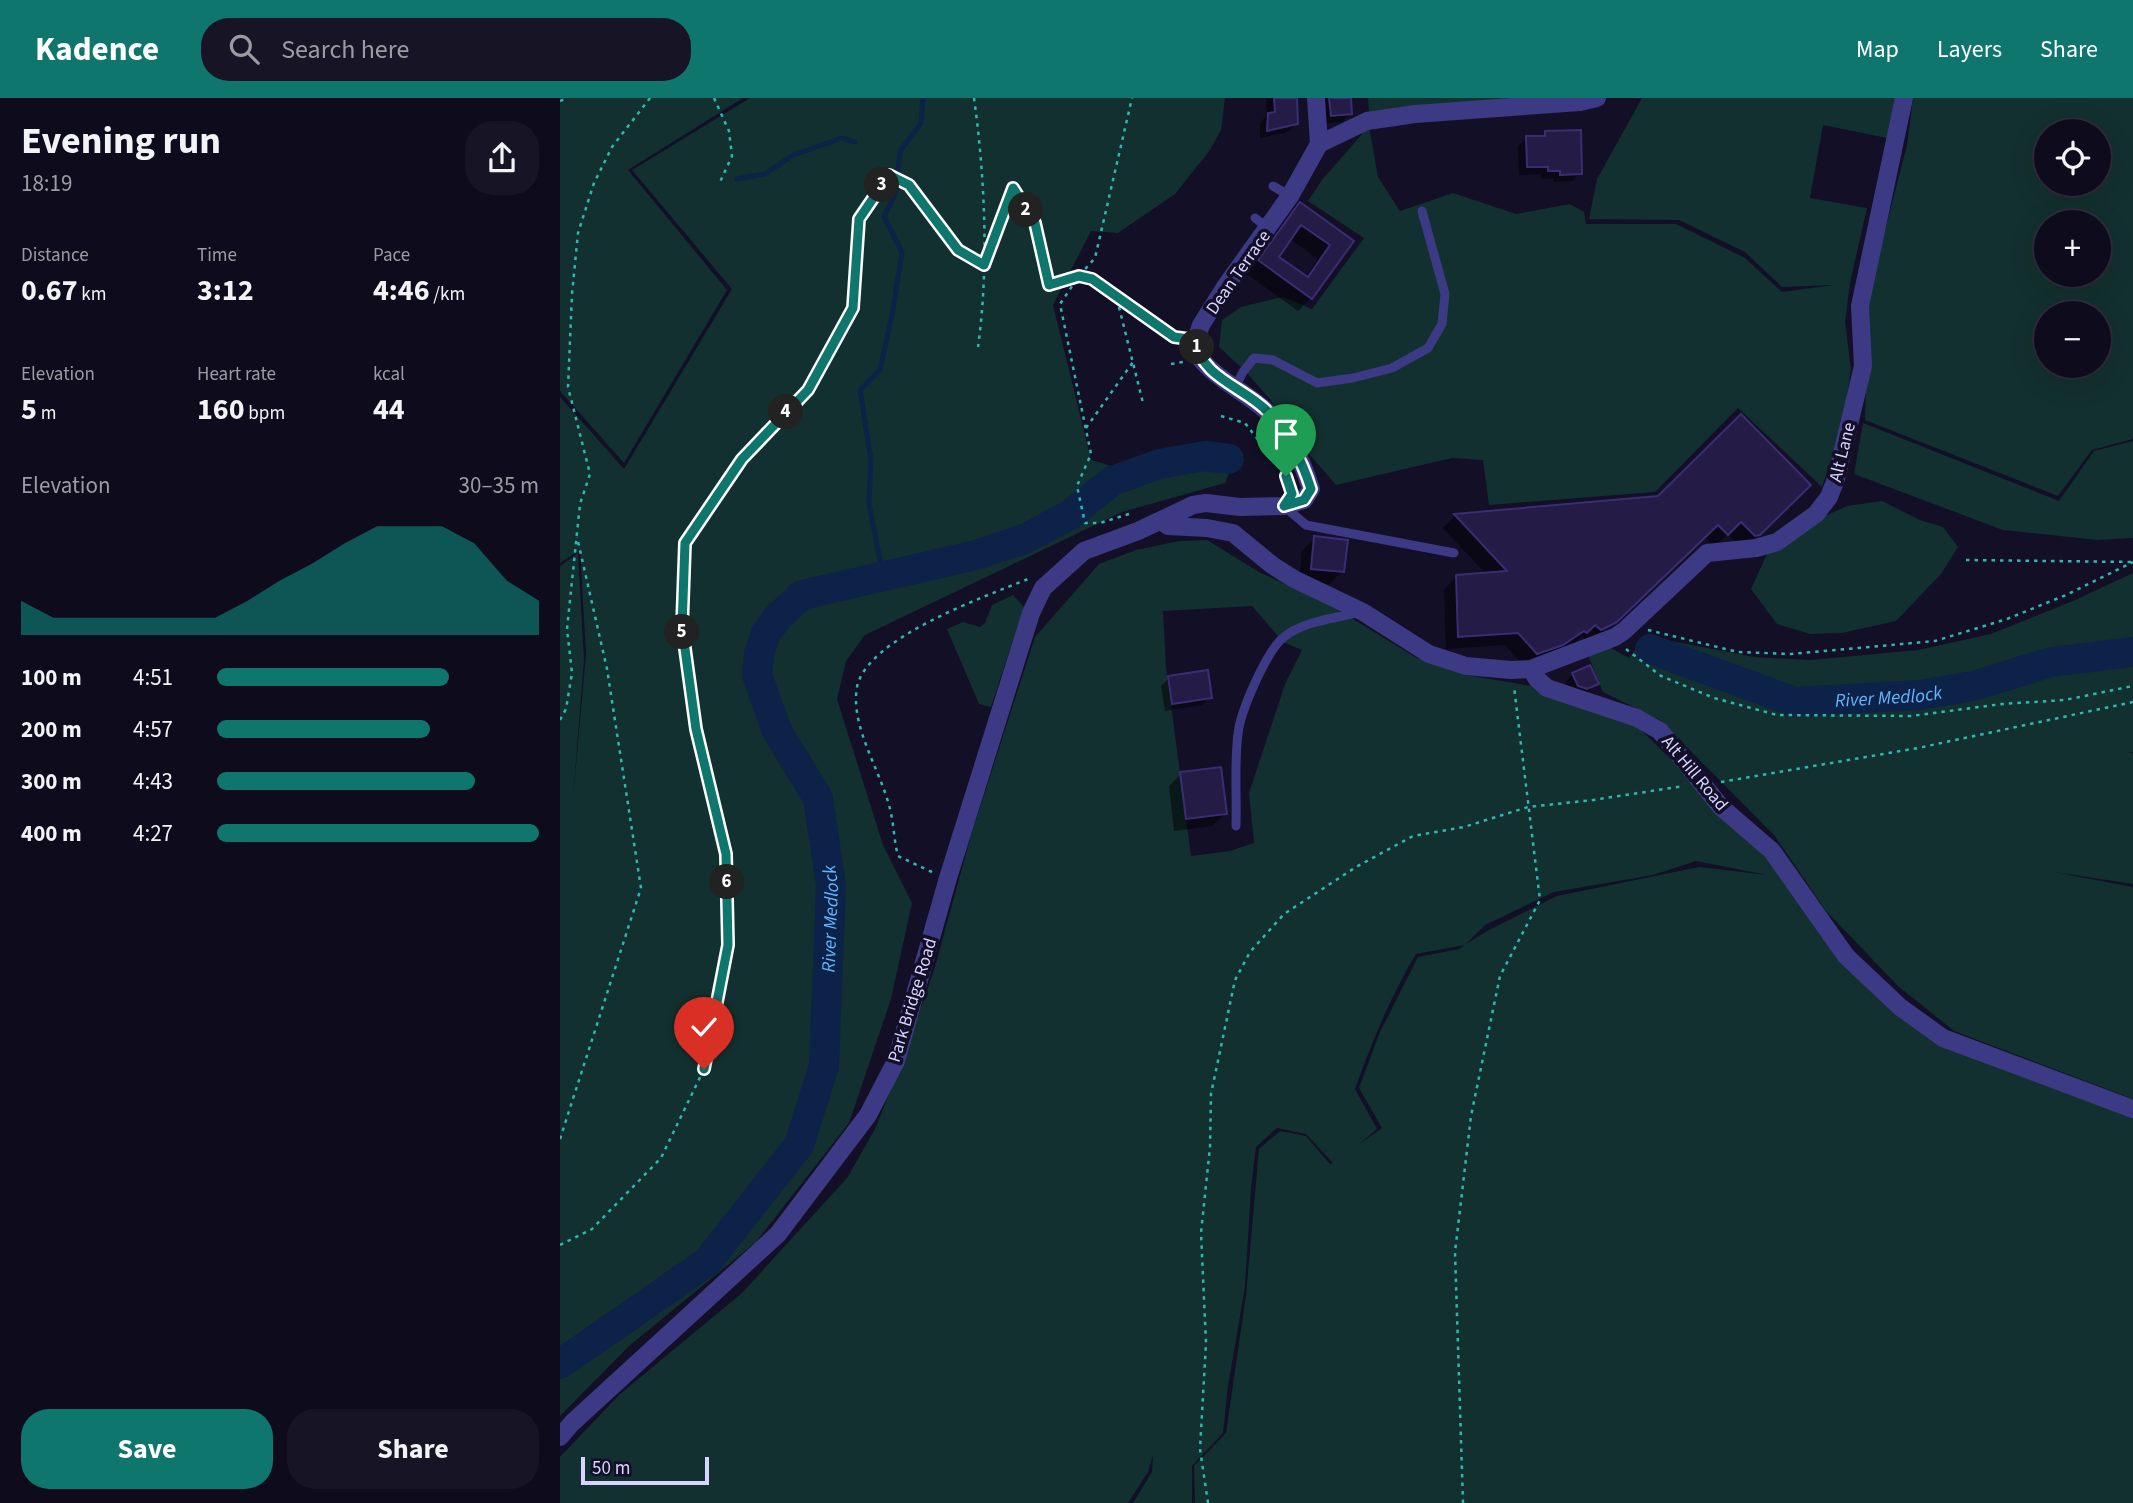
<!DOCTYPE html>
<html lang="en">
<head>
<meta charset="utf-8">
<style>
	body { margin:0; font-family:"Source Sans 3",sans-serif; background:#171425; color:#f1f3f6; height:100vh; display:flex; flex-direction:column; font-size:26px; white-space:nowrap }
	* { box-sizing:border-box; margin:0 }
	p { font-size:23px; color:#9b9ba3 }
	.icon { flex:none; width:38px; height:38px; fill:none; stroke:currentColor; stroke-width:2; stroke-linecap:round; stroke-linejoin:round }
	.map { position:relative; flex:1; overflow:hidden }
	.drawer { display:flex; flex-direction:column; background:#0e0b1c; width:560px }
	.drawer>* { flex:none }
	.controls { position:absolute; left:1474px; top:21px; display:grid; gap:14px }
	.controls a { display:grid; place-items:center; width:77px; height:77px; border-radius:50%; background:#0e0b1c; box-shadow:0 7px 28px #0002,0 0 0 2px #2e2b3b; font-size:35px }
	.scale { position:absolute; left:21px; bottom:18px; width:128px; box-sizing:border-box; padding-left:7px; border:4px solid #d9d4ff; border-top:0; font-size:19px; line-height:24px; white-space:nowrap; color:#d9d4ff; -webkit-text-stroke:5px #130f26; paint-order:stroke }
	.pin { position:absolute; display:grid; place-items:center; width:60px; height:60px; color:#fff; margin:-72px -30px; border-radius:50% 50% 50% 0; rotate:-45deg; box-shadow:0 0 7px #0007 }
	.pin .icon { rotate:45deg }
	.km { position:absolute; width:35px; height:35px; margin:-18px; border-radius:50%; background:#222; color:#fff; font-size:19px; line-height:35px; text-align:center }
	.round { display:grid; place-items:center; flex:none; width:74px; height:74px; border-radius:28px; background:#171425 }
	.overview { display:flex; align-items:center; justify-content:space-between; height:119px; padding:0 21px }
	h1 { font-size:38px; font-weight:700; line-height:52px }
	.figures { display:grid; grid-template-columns:repeat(3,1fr); gap:10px; height:119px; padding:7px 21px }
	.figures div { display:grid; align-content:center }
	.figures b { font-size:30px; font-weight:700 }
	.figures small { font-size:19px; font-weight:400 }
	.figures p { font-size:19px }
	.chart { height:196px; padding:14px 21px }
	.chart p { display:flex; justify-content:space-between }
	.chart svg { width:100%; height:126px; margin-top:7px; fill:#0f766e; opacity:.7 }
	.action { display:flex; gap:14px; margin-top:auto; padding:14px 21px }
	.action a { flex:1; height:80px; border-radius:28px; background:#0f766e; color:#fff; font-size:28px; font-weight:700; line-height:80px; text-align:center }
	.action a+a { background:#171425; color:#f1f3f6 }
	ul { padding:0 21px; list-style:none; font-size:23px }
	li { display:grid; grid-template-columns:112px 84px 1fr; align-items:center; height:52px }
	li i { height:18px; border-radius:9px; background:#0f766e }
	header { display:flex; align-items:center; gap:42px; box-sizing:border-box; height:98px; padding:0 35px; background:#0f766e; color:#fff }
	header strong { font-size:33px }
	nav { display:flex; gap:38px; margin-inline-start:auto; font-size:24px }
	.search { width:490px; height:63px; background:#171425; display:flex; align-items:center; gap:18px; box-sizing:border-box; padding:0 24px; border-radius:28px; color:#9b9ba3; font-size:26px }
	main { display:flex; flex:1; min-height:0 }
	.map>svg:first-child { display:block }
	.green { fill:#12302f; fill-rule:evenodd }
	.shadow { fill:#0007; fill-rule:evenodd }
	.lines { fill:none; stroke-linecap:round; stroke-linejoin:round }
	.stream { stroke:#0c2248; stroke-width:5 }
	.river { stroke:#0c2248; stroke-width:30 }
	.building { fill:#241b47; stroke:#3b2d73; stroke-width:2; fill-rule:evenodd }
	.path { stroke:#2fb8b0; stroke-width:2.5; stroke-dasharray:3.5 5; stroke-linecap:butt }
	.lane { stroke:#3d3a85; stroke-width:9 }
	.street { stroke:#3d3a85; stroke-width:18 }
	.route-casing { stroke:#fff; stroke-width:14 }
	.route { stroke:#0f766e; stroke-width:9 }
	.labels { text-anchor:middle; stroke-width:7; stroke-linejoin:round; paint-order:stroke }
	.street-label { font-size:18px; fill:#d9d4ff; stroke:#130f26 }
	.water-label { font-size:19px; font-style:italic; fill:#62b6ff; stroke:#130f26 }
</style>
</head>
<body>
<header>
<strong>Kadence</strong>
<div class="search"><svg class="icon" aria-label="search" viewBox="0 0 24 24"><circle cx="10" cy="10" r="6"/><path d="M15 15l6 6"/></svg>Search here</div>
<nav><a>Map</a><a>Layers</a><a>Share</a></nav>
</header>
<main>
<section class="drawer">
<div class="overview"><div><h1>Evening run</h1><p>18:19</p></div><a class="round"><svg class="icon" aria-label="share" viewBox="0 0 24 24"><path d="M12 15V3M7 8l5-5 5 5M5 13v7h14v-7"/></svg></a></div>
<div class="figures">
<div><p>Distance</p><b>0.67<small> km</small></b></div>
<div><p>Time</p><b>3:12</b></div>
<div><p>Pace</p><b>4:46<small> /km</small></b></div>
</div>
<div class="figures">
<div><p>Elevation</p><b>5<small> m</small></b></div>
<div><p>Heart rate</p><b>160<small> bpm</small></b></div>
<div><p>kcal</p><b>44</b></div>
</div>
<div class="chart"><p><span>Elevation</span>30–35 m</p>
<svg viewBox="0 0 160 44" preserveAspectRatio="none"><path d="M0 44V32L10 38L20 38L30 38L40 38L50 38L60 38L70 32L80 25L90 19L100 12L110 6L120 6L130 6L140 12L150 25L160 32V44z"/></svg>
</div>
<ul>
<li><b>100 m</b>4:51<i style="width:72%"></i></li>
<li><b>200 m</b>4:57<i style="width:66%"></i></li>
<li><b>300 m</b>4:43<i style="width:80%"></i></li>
<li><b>400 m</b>4:27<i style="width:100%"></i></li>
</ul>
<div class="action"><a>Save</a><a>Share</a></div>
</section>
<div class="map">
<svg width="1573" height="1405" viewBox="0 0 1573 1405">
	<rect width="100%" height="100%" fill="#130f26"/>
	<path class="green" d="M 0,0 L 183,0 L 68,72 L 167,192 L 64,365 L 0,293 Z
		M 190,0 L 665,0 L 661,32 L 650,52 L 615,96 L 558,135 L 531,133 L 493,207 L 531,362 L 581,377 L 679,352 L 665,385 L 562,414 L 305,537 L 286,563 L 277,601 L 323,747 L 352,805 L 331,901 L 289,1025 L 196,1144 L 69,1248 L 0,1318 L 0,468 L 18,455 L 24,562 L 13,701 L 26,556 L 20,452 L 0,465 L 0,299 L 64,371 L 172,191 L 72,72 Z
		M 808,0 L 998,0 L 809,16 Z
		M 1082,0 L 1339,0 L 1327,40 L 1263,27 L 1250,100 L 1307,110 L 1290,185 L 1285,224 L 1291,271 L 1283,325 L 1262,389 L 1178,310 L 1095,394 L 929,407 L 923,362 L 892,360 L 776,387 L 743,349 L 709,300 L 685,273 L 659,249 L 662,222 L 681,209 L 723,199 L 752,211 L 804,140 L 748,103 L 762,82 L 809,28 L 818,79 L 840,113 L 893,95 L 956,116 L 1010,106 L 1024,114 L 1026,126 L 1116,126 L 1185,160 L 1222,194 L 1274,187 L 1222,189 L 1185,154 L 1119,122 L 1029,121 L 1037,81 Z
		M 1353,0 L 1573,0 L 1573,341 L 1532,352 L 1498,398 L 1305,322 L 1309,194 L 1347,47 ZM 1486,33 L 1538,33 L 1538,86 L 1486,86 ZM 1486,124 L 1538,124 L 1538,177 L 1486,177 ZM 1486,215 L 1538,215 L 1538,268 L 1486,268 Z
		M 1303,325 L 1499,403 L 1534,353 L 1573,343 L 1573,440 L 1537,442 L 1443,432 L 1294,376 Z
		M 1322,403 L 1360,422 L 1383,429 L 1398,449 L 1381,476 L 1336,523 L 1282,535 L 1250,536 L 1217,526 L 1191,491 L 1207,456 L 1256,422 L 1287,408 Z
		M 647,442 L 699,474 L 770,507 L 857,560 L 906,577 L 972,588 L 1076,627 L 1205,754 L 1304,886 L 1367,939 L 1573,1020 L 1573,1405 L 635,1405 L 634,1368 L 666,1335 L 686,1197 L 699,1051 L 720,1033 L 746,1038 L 770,1066 L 773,1065 L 746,1036 L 717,1030 L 696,1049 L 691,1091 L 685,1189 L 668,1288 L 663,1335 L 632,1368 L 632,1405 L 573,1405 L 592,1374 L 593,1357 L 588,1374 L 568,1405 L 0,1405 L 0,1359 L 60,1296 L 182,1195 L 287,1080 L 315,1031 L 341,967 L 375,869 L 412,734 L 475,539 L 539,466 L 576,452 L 619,443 ZM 692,508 L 723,544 L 742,552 L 725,586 L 689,695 L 694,745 L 670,753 L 631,758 L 606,569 L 603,513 ZM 1136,763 L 1207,777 L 1139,769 L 997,798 L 929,832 L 906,846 L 925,827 L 994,794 L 1093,777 ZM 905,847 L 899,851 L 858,859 L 820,934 L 799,990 L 822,1030 L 798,1047 L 817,1031 L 795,991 C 812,944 830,899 856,856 Z
		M 1573,475 L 1573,654 L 1568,655 L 1573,655 L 1573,786 L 1494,774 L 1573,789 L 1573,1001 L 1394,933 L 1338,888 L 1266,813 L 1214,737 L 1100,622 L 1043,594 L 1028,557 L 1049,549 L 1069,560 L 1085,538 L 1194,559 L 1250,562 L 1358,552 L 1431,536 L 1513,503 Z
		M 453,497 L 464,509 L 431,609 L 419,606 L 387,531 L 403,524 L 420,529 L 425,525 L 432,507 Z"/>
	<path class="shadow" d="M 706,0 L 735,0 L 737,25 L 728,34 L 700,40 L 700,25 L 707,17 Z
		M 761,0 L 789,0 L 790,16 L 782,24 L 763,25 Z
		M 985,35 L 1020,75 L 1012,83 L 993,84 L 993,80 L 981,81 L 981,76 L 959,77 L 958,48 L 967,40 L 981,40 Z
		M 740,106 L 791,144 L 751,200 L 738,213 L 687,176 L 727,119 ZM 730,141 L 758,161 L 746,179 L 717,159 Z
		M 1248,387 L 1186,449 L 1182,450 L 1168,436 L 1154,449 L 1144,438 L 1035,541 L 1027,544 L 1022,538 L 1013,547 L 1011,545 L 988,559 L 964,568 L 945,547 L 886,551 L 884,492 L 896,479 L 926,476 L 883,430 L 895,418 Z
		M 755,440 L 782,473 L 770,486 L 739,483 L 742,453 Z
		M 1013,576 L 1036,586 L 1028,594 L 1018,599 L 1010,596 L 1005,584 Z
		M 609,580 L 650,599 L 642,607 L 605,613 L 601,588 Z
		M 621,676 L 665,716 L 652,728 L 614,733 L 609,688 Z"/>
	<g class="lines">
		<path class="stream" d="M 177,81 L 205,76 L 233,57 L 282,40 L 295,44
			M 323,478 L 309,405 L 311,362 L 300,292 L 320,272 L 333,212 L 342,154 L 324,119 L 336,94 L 340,53 L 361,25 L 363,0"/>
		<g class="river">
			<path id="s1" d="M 1090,551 L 1235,604 L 1360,597 L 1413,588 L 1491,564 L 1573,554"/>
			<path id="s2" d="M 0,1266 L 147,1164 L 239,1047 L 264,968 L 271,787 L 258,700 L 217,633 L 197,577 L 199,556 L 206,535 L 218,519 L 242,497 L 416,457 L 464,441 L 510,417 L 552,383 L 599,366 L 645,358 L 669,361"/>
		</g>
	</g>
	<path class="building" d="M 714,0 L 737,0 L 738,26 L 707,33 L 708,15 L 715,14 Z
		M 769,0 L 791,0 L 792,16 L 771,18 Z
		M 1021,32 L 1022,76 L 1000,77 L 1000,73 L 988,73 L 988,69 L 967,69 L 966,38 L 985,38 L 985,33 Z
		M 740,104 L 794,143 L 752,201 L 698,162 ZM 741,127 L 770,147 L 748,179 L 719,159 Z
		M 1181,316 L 1251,387 L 1200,437 L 1195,438 L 1181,424 L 1168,437 L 1158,427 L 1057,524 L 1041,532 L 1035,527 L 1027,535 L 1024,533 L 1003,547 L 977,556 L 958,535 L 898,539 L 896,477 L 947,473 L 894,416 L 1098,398 Z
		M 754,438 L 788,442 L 784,474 L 751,471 Z
		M 1030,567 L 1039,586 L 1027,591 L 1018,588 L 1012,575 Z
		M 648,572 L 652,600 L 612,606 L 608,578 Z
		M 661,669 L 667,716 L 626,721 L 620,674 Z"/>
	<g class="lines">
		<path class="path" d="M 154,0 L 169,33 L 172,58 L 160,84
			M 414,0 C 425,79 429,170 418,249
			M 0,3 L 7,0
			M 562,201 L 559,209 L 583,305
			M 611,266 L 623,264
			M 661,318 L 685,325 L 726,378 L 730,390
			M 526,330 L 573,264
			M 569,416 L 540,425 L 525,425 L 517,388 L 531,356 L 500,206 L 519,178 L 535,160 L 572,0
			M 1406,462 L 1573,464
			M 1088,532 L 1178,554 L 1231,556 L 1375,543 L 1447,521 L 1506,497 L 1573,464
			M 1066,551 L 1101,578 L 1154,600 L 1217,617 L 1351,618 L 1442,606 L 1505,602 L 1573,588
			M 0,622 L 6,611 L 12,575 L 7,531 L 20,406 L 30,376 L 8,289 L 12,196 L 18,135 L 34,85 L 52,49 L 90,0
			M 1161,684 L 1358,650 L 1573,604
			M 372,774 L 338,758 C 334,743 334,727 330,711 C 321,673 290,629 297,589 C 307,540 424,499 468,481
			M 0,1041 L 81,790 L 47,571 L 17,439
			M 0,1147 L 32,1131 L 101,1060 L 144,971 L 168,847 L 166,756 L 136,631 L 122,529 L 125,445 L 182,361 L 248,292 L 293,210 L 299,121 L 329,77 L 349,87 L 398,152 L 424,167 L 453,90 L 475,125 L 489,187 L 519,178 L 532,181 L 614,239 L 621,240
			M 648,1405 L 640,1351 L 646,1245 L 641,1135 L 650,1049 L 651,996 L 675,882 L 690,854 L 724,816 L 796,769 L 853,738 L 904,729 L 968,709 L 1033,702 L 1124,688
			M 903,1405 L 895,1154 L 911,1018 L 940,878 L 980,802 L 954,589"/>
		<path class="lane" d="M 713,88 L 730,98
			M 695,120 L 708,130
			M 675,289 L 683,274 L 694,260 L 713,262 L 757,285 L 793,280 L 832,270 L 868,250 L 882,226 L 885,196 L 862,113
			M 724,408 L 746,427 L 894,455
			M 676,728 C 677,697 674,666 678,636 C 680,614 707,552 724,539 C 743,523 777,520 801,514"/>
		<path class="street" d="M 756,0 L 759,46
			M 601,423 L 608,428 L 647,430 L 673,435 L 712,467 L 734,481 L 803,514 L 869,556 L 906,568 L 951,572 L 971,571 L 1055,539 L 1064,533 L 1147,455 L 1196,450 L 1217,444 L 1256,416 L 1269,399 L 1276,381 L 1303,268 L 1300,208 L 1344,0
			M 971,571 L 977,581 L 987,590 L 1077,620 L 1100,633 L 1161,709 L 1212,753 L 1286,858 L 1340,909 L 1383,940 L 1573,1011
			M 0,1339 L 12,1325 L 218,1136 L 308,1017 L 336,963 L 388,780 L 471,515 L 483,490 L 524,453 L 578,433 L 633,407 L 646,405 L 680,409 L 724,408 L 744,402 L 751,391 C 742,362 727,331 704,311 C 686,295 664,285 647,268 L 640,260 L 637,250 L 636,242 L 641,227 L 665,189 L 730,98 L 759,46 L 807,23 L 855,16 L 1020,4 L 1037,0"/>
	</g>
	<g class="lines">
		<g class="route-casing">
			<path id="route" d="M 144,971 L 168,847 L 166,756 L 136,631 L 122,529 L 125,445 L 182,361 L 248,292 L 293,210 L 299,121 L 329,77 L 349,87 L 398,152 L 424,167 L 453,90 L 475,125 L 489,187 L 519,178 L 532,181 L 614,239 L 636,242 C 639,278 683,289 706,312 C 727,334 742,362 751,391 L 744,402 L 724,408 L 732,396 L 726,378"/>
		</g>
		<use href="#route" class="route"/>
	</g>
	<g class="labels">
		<g class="street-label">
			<text transform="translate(678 174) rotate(-55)" y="6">Dean Terrace</text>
			<text transform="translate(1282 354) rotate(-76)" y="6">Alt Lane</text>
			<text transform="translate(1135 675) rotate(50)" y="6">Alt Hill Road</text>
			<text transform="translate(352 902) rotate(-73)" y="6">Park Bridge Road</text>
		</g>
		<g class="water-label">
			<text dy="7" stroke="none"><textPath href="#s1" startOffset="248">River Medlock</textPath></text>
			<text dy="7" stroke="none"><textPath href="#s2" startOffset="558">River Medlock</textPath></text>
		</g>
	</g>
</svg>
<div class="controls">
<a><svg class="icon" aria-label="locate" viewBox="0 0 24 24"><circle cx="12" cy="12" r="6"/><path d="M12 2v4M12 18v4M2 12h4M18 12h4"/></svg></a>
<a>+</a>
<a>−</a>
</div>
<div class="scale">50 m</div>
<div class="pin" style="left:726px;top:378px;background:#1e9e55"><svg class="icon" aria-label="arrive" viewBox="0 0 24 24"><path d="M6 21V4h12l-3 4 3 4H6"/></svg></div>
<div class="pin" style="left:144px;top:971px;background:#d93025"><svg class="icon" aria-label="check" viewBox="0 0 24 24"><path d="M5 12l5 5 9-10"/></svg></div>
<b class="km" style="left:637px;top:249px">1</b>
<b class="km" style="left:466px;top:112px">2</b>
<b class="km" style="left:322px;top:87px">3</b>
<b class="km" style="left:226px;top:314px">4</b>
<b class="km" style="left:122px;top:534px">5</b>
<b class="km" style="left:167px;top:784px">6</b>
</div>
</main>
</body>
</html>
